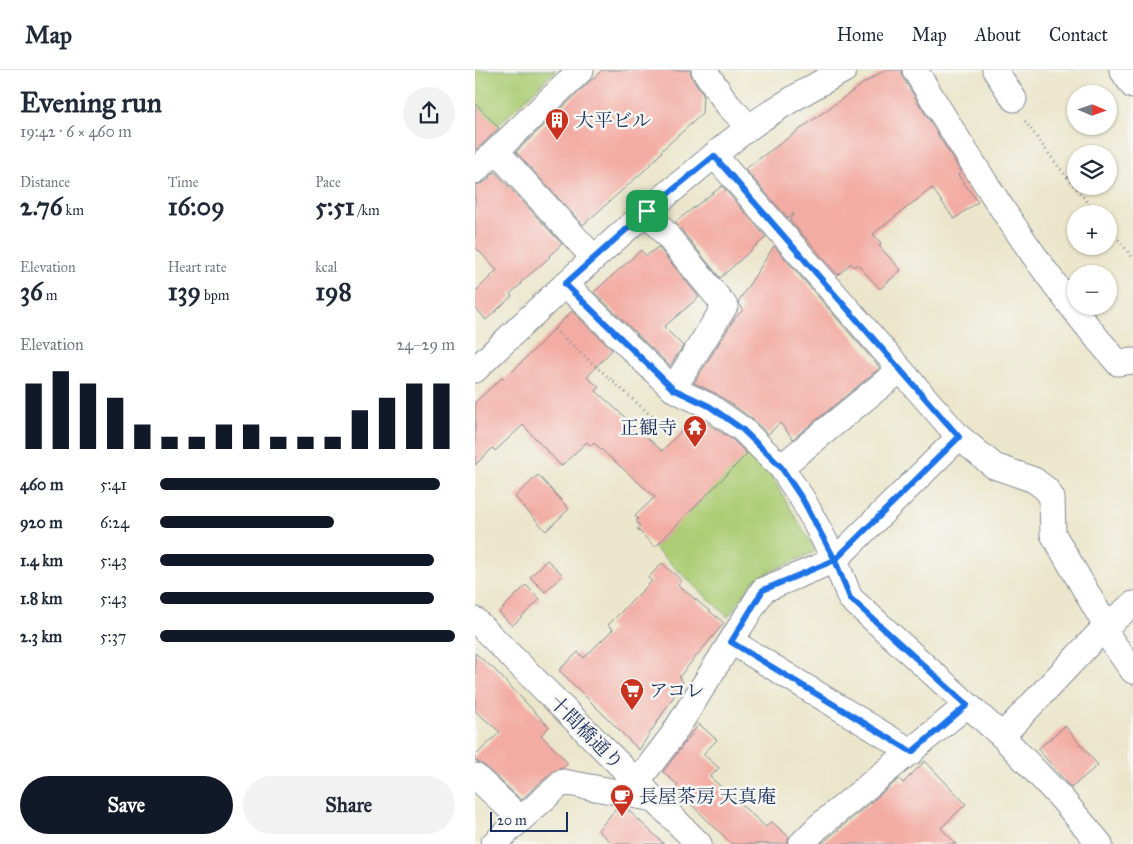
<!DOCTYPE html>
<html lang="en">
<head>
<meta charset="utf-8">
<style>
	body { margin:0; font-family:"IM FELL Great Primer","Noto Serif JP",serif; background:#f2f2f3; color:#1f2937; height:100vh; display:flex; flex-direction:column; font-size:19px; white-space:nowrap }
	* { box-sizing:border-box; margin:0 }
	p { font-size:16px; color:#747a83 }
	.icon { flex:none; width:28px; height:28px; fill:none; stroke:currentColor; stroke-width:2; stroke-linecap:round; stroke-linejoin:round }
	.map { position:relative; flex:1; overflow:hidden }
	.drawer { display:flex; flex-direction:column; background:#fff; width:475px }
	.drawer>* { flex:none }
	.needle { width:32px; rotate:92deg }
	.tools { position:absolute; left:592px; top:15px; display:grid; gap:10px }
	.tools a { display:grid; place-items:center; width:50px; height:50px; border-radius:50%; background:#fff; box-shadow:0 1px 4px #0004; font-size:25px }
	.scale { position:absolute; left:15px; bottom:12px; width:78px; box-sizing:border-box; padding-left:5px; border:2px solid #1b2f5e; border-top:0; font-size:14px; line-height:18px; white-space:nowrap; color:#1b2f5e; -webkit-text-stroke:4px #f6f6f2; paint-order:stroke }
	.pin { position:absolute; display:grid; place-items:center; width:42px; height:42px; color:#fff; margin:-21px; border-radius:10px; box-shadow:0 2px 8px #0006 }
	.round { display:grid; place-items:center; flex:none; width:52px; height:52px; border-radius:26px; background:#f2f2f3 }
	.overview { display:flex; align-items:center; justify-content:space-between; height:85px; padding:0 20px }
	h1 { font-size:28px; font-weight:700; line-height:38px }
	.figures { display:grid; grid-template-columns:repeat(3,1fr); gap:8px; height:85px; padding:5px 20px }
	.figures div { display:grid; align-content:center }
	.figures b { font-size:25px; font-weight:700 }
	.figures small { font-size:14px; font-weight:400 }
	.figures p { font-size:14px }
	.chart { height:140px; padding:10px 20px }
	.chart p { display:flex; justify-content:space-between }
	.chart svg { width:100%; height:90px; margin-top:5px; stroke:#111827; stroke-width:6 }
	.primary-button { display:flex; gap:10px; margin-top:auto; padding:10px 20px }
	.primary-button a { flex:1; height:58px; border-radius:30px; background:#111827; color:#fff; font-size:20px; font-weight:700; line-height:58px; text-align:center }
	.primary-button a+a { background:#f2f2f3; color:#1f2937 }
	ul { padding:0 20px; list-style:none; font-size:16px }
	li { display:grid; grid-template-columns:80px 60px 1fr; align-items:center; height:38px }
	li i { height:12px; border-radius:6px; background:#111827 }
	header { display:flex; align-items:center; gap:30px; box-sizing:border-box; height:70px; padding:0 25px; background:#fff; border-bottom:1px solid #e0e1e3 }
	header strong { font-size:24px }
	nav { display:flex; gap:28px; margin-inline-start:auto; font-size:18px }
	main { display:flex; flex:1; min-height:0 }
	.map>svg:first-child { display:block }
	.green { fill:#accd75; stroke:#647e6a }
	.building { fill:#f3aca3 }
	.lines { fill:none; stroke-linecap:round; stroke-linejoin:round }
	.minor-casing { stroke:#838a94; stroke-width:27 }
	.path { stroke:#838a94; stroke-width:3; stroke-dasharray:1 4; stroke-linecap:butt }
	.minor { stroke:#fff; stroke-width:25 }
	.route-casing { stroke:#fff; stroke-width:10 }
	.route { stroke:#1a73e8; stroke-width:6 }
	.labels { text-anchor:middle; stroke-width:5; stroke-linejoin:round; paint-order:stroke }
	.poi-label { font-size:19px; fill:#1b2f5e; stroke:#f6f6f2; text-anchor:start }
	.street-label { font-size:19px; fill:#1b2f5e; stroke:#f6f6f2 }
</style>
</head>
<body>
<header>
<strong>Map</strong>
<nav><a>Home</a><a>Map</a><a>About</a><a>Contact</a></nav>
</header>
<main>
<section class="drawer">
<div class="overview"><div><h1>Evening run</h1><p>19:42 · 6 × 460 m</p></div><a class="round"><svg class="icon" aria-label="share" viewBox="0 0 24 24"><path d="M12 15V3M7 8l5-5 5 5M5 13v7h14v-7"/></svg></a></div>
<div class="figures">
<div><p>Distance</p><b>2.76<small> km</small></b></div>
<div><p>Time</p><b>16:09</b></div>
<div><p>Pace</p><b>5:51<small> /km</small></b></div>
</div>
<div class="figures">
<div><p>Elevation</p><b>36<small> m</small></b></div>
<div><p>Heart rate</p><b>139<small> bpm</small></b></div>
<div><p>kcal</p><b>198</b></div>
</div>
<div class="chart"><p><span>Elevation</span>24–29 m</p>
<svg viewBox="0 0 160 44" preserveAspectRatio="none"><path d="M5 44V12M15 44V6M25 44V12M35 44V19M45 44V32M55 44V38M65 44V38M75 44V32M85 44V32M95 44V38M105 44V38M115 44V38M125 44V25M135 44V19M145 44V12M155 44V12"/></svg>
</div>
<ul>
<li><b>460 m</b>5:41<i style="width:95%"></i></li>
<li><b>920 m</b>6:24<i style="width:59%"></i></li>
<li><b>1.4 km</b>5:43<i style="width:93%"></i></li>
<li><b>1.8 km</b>5:43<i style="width:93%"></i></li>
<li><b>2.3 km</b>5:37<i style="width:100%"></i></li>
</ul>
<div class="primary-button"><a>Save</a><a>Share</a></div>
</section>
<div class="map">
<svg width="658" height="774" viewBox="0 0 658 774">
	<rect width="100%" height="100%" fill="#f6f6f2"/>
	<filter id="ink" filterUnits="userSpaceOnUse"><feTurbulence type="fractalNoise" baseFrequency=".02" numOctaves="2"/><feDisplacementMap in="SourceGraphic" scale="10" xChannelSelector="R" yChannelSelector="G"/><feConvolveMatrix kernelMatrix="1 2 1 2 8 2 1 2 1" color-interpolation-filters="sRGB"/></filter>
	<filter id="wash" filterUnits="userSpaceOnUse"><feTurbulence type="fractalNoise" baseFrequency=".0096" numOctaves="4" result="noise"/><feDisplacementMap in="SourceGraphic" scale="20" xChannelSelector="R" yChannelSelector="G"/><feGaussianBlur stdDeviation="1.12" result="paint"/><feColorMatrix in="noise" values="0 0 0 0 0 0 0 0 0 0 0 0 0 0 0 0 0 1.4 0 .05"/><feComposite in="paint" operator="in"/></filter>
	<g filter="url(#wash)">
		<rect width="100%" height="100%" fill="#ebe6cb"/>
		<path class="green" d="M 0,0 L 81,0 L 0,77 Z
			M 273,380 L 293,401 L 341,481 L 280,509 L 253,547 L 179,478 Z"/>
		<g id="blocks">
			<path class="building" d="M 127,0 L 215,0 L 217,8 L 228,24 L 227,44 L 186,81 L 187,82 L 170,100 L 108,155 L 41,82 Z
				M 410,0 L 426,0 L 428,8 L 486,102 L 483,105 L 503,132 L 479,149 L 457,118 L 398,164 L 406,173 L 404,176 L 426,200 L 405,219 L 382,194 L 379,197 L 376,193 L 363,205 L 315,150 L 319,143 L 313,148 L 270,99 L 389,13 Z
				M 0,33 L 24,58 L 0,81 Z
				M 20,102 L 87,174 L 74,186 L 75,187 L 45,213 L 46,214 L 35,224 L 37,226 L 11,250 L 0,237 L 0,222 L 22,200 L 0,177 L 0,115 L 10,112 Z
				M 247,116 L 291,167 L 245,208 L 200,152 Z
				M 299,176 L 405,298 L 318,369 L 305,353 L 293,364 L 275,347 L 242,324 L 219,313 L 260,248 L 268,240 L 263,232 Z
				M 183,177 L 224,227 L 189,257 L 208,276 L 195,296 L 119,222 L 166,180 L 171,186 Z
				M 97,241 L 137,280 L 112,307 L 124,317 L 121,321 L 187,381 L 221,346 L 258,370 L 272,384 L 180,477 L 162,459 L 165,456 L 161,451 L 163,449 L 160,446 L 180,427 L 119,373 L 116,376 L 112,372 L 86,396 L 48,355 L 20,381 L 18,378 L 0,395 L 0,332 L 28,307 L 30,309 Z
				M 63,405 L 94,439 L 71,461 L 40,427 Z
				M 72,490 L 88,505 L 70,522 L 55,507 Z
				M 187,493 L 207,511 L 203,515 L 249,553 L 204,607 L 208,612 L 164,680 L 84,600 L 103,582 L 109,588 L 138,559 L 133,555 L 177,511 L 173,508 Z
				M 51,515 L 65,529 L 37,556 L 24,542 Z
				M 0,583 L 19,599 L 74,657 L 66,665 L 93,693 L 88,698 L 78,701 L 46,730 L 10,696 L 0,690 L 0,686 L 25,662 L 0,641 Z
				M 224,654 L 242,670 L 228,684 L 244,698 L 235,707 L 291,757 L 296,751 L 314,767 L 312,774 L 257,774 L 200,719 L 203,715 L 188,702 Z
				M 590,656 L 623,695 L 596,718 L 563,679 Z
				M 450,691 L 491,734 L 466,758 L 481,774 L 346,774 L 424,709 L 428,713 Z
				M 147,738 L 151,738 L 189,774 L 138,774 L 123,760 L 140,740 L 143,742 Z"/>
		</g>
	</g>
	<g filter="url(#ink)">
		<use href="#blocks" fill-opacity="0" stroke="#838a94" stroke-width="1"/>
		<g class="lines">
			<g class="minor-casing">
				<path id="minor" d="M 229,0 L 253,35 L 274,57
					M 440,0 C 502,101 564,203 643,293 L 658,291
					M 520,0 L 539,29
					M 647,0 L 658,16
					M 21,81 L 119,188
					M 239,85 L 484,367 L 519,396 L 559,410 L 571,419 L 577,428 L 578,464 L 631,556
					M 0,101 L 106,0
					M 172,141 L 250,236 L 198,319
					M 90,214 L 198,319 L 234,336 L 267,359 L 306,397 L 328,430 L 360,490 L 375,528 L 527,666 L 586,728 L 625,774
					M 0,300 C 67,235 135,171 207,112 C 229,94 251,74 275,57 C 304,36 337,17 369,0
					M 306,397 L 425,300
					M 0,550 L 224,774
					M 628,559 L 658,601
					M 257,572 L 437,682
					M 527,666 L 628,559 L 658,534
					M 0,706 L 46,749
					M 162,712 L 197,666 L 288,520 L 360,490 L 484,367
					M 18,774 L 88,712 L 179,729
					M 326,774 L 343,757 L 492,635"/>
			</g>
			<path class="path" d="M 550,51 L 579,91 L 622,144
				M 634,158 L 658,188
				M 79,259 L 189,357"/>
			<use href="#minor" class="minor"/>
		</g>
	</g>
	<g class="lines" filter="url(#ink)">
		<g class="route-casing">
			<path id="route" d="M 172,141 L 90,214 L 198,319 L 234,336 L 267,359 L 306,397 L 328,430 L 360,490 L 288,520 L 256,572 L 437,682 L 492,635 L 375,528 L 360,490 L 484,367 L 239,86 L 172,141"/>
		</g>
		<use href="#route" class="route"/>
	</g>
	<defs>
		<g id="building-pin" transform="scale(1.25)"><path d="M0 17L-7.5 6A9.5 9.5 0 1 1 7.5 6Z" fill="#c8321e" stroke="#f6f6f2"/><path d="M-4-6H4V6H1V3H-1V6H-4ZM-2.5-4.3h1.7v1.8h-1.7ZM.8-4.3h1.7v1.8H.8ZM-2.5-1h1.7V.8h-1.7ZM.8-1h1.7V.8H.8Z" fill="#fff"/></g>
		<g id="temple-pin" transform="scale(1.25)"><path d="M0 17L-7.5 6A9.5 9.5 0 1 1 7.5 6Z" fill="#c8321e" stroke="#f6f6f2"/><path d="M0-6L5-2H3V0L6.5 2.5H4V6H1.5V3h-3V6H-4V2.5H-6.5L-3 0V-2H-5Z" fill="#fff"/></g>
		<g id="supermarket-pin" transform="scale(1.25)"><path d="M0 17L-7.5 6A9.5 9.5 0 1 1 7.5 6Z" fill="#c8321e" stroke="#f6f6f2"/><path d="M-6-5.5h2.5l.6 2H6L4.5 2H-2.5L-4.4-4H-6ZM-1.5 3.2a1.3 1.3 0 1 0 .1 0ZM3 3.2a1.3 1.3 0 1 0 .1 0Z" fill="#fff"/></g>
		<g id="cafe-pin" transform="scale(1.25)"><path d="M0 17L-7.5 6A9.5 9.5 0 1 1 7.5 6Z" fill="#c8321e" stroke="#f6f6f2"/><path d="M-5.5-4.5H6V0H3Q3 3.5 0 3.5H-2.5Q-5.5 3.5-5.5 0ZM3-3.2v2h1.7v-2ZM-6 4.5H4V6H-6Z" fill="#fff"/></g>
	</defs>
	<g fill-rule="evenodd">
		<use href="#building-pin" x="82" y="50"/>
		<use href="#temple-pin" x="220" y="357"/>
		<use href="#supermarket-pin" x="157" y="620"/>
		<use href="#cafe-pin" x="147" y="726"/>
	</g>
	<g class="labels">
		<g class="poi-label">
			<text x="100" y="57">大平ビル</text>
			<text x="202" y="364" text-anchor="end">正観寺</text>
			<text x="174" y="627">アコレ</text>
			<text x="164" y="733">長屋茶房 天真庵</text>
		</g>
		<g class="street-label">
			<text transform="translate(112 662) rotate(45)" y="7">十間橋通り</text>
		</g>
	</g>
</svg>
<div class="tools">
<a><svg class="needle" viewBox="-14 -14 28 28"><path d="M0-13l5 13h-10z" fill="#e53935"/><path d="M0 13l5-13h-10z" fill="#747a83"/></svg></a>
<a><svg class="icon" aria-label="layers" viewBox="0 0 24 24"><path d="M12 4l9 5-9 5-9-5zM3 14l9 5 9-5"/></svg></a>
<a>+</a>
<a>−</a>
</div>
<div class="scale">20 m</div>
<div class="pin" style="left:172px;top:141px;background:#1e9e55"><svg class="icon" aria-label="arrive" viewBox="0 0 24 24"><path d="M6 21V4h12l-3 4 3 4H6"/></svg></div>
</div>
</main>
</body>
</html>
